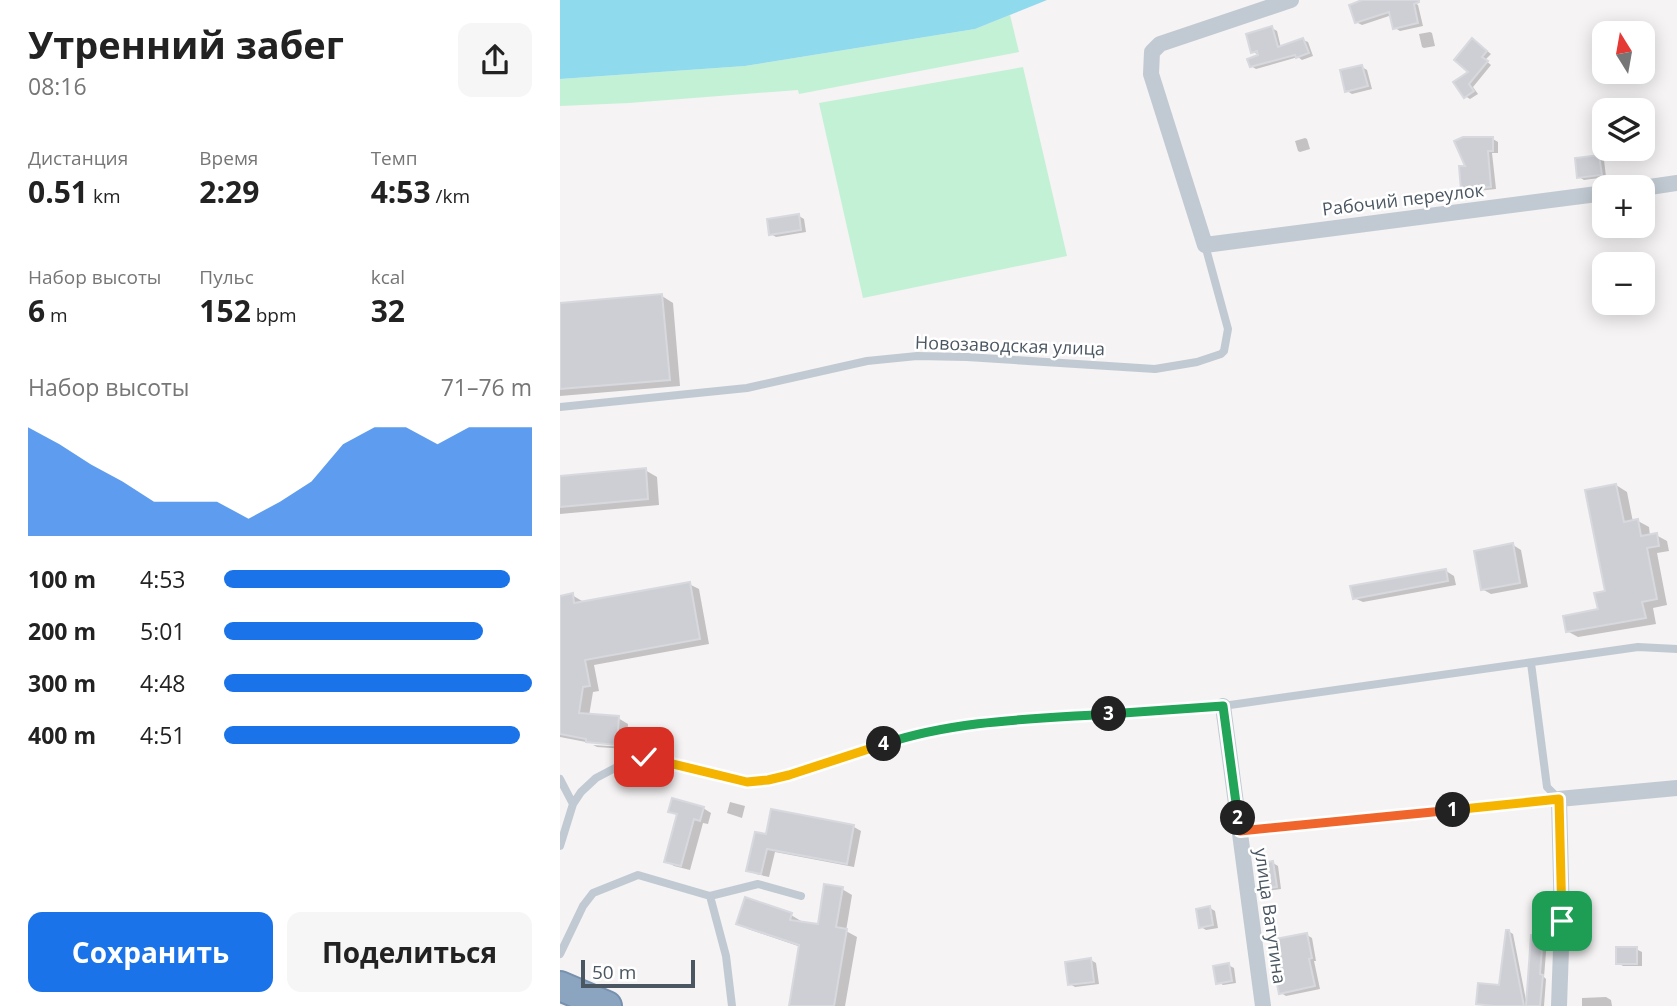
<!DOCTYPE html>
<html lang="ru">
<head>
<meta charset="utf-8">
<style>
	body { margin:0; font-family:"Open Sans",sans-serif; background:#f6f6f6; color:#222; height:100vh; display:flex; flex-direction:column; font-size:26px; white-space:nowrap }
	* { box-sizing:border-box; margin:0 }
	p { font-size:23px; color:#767676 }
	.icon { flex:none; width:38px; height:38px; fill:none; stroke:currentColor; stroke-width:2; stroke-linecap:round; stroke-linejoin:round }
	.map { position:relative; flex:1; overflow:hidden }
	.drawer { display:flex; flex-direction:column; background:#fff; width:560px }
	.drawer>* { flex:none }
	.needle { width:46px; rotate:349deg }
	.fabs { position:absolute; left:1032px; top:21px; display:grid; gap:14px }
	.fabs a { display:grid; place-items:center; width:63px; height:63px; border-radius:14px; background:#fff; box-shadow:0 4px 18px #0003; font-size:35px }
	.scale { position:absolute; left:21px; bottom:18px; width:114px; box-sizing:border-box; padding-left:7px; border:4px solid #4a5661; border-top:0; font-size:19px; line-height:24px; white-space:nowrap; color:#4a5661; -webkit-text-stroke:5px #fff; paint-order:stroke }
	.pin { position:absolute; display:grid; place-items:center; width:60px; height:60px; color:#fff; margin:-30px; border-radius:14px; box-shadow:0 4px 10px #0006 }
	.km { position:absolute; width:35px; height:35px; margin:-18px; border-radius:50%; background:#222; color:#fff; font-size:19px; line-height:35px; text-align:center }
	.round { display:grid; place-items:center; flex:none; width:74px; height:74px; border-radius:14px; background:#f6f6f6 }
	.headline { display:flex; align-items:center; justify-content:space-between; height:119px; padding:0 28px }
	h1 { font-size:38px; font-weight:700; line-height:52px }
	.metrics { display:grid; grid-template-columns:repeat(3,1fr); gap:10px; height:119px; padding:7px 28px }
	.metrics div { display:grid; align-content:center }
	.metrics b { font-size:30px; font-weight:700 }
	.metrics small { font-size:19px; font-weight:400 }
	.metrics p { font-size:19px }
	.chart { height:196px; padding:14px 28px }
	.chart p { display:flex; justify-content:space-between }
	.chart svg { width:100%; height:126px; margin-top:7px; fill:#1a73e8; opacity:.7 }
	.action { display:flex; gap:14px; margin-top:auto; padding:14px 28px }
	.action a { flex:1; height:80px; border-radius:14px; background:#1a73e8; color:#fff; font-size:28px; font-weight:700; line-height:80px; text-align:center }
	.action a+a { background:#f6f6f6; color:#222 }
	ul { padding:0 28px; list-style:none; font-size:23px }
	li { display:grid; grid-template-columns:112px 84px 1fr; align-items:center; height:52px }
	li i { height:18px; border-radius:9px; background:#1a73e8 }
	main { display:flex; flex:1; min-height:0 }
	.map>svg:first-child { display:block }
	.green { fill:#c3f1d5 }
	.water { fill:#90daee }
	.shadow { fill:#0003 }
	.building { fill:#cdcfd5; stroke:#d7d9de; stroke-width:2 }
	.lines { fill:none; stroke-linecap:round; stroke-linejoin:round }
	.highway-casing { stroke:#7690ad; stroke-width:32 }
	.lane { stroke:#c1cad2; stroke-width:8 }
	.street { stroke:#c1cad2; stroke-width:16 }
	.highway { stroke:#8ba5c1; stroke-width:28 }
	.split-1-casing { stroke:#fff; stroke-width:14 }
	.split-2-casing { stroke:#fff; stroke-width:14 }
	.split-3-casing { stroke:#fff; stroke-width:14 }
	.split-4-casing { stroke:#fff; stroke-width:14 }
	.split-5-casing { stroke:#fff; stroke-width:14 }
	.split-1 { stroke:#f5b400; stroke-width:9 }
	.split-2 { stroke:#f0652b; stroke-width:9 }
	.split-3 { stroke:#22a559; stroke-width:9 }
	.split-4 { stroke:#22a559; stroke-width:9 }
	.split-5 { stroke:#f5b400; stroke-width:9 }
	.labels { text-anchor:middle; stroke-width:5; stroke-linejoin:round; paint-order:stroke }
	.street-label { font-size:18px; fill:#4a5661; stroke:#fff }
</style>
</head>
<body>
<main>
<section class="drawer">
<div class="headline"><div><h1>Утренний забег</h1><p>08:16</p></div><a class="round"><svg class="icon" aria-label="share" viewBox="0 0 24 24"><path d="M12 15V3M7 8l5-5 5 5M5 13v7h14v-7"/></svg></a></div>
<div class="metrics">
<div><p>Дистанция</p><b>0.51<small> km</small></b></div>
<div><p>Время</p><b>2:29</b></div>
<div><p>Темп</p><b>4:53<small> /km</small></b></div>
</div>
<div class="metrics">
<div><p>Набор высоты</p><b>6<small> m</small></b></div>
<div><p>Пульс</p><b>152<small> bpm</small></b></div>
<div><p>kcal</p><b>32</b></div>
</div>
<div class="chart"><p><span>Набор высоты</span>71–76 m</p>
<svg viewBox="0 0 160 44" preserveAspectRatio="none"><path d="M0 44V6L10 12L20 19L30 25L40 32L50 32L60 32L70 38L80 32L90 25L100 12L110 6L120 6L130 12L140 6L150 6L160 6V44z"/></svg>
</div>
<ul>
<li><b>100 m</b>4:53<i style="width:93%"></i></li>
<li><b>200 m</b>5:01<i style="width:84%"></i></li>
<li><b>300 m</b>4:48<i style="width:100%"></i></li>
<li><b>400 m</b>4:51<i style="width:96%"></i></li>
</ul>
<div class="action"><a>Сохранить</a><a>Поделиться</a></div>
</section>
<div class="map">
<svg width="1117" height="1006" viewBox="0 0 1117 1006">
	<rect width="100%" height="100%" fill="#f5f3f3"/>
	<path class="green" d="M 450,15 L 459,52 L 239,94 L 238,90 L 69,103 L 0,106 L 0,79 L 185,66 L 415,29 Z
		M 463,67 L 507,256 L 303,298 L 259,103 Z"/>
	<path class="water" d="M 0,0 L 487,0 L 415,29 L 185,66 L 0,79 Z"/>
	<path class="shadow" d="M 808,0 L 848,0 L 853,2 L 858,5 L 863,26 L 840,31 L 835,28 L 832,15 L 802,25 L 796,22 Z
		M 712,28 L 717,31 L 721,48 L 743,40 L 748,42 L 753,56 L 742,60 L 738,57 L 696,69 L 691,66 L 700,56 L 692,51 Z
		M 870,32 L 872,33 L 875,46 L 864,48 L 862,47 L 859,34 Z
		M 917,43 L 931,54 L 925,60 L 931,65 L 913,87 L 918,94 L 910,99 L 905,96 Z
		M 802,67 L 807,70 L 812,89 L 792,94 L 787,91 Z
		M 745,138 L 747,139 L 750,149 L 740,152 L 738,151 L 735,141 Z
		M 933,139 L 938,142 L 938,153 L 932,153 L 936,189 L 908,192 L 903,189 L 908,167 Z
		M 1039,157 L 1044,160 L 1046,177 L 1024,180 L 1019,177 Z
		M 239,216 L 244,219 L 246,232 L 216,237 L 211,234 Z
		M 102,296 L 113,303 L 120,386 L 0,396 L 0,305 Z
		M 85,470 L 97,477 L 99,505 L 0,514 L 0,478 Z
		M 1056,485 L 1067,492 L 1073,522 L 1078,521 L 1089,527 L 1090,536 L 1096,535 L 1107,541 L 1109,551 L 1097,553 L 1107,605 L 1093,608 L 1096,624 L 1018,637 L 1007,631 L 1040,611 L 1047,592 Z
		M 953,545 L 961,550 L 968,587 L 931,594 L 922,589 Z
		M 886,571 L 894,576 L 896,585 L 803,602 L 794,598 Z
		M 129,584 L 139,589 L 149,644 L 34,665 L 39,691 L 33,692 L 29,716 L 58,718 L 68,724 L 66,749 L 37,747 L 33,745 L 65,747 L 66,744 L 28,741 L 31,743 L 0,737 L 0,598 L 12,595 L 22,601 L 23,604 Z
		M 170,802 L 185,806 L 182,818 L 167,813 Z
		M 143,808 L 151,813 L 148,824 L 143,823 L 130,870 L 114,866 L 106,861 L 118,816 L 110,811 Z
		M 294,827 L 301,831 L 294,867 L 215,852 L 209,877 L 196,874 L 188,870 L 208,836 Z
		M 713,863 L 718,866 L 721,889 L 707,891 L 702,888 Z
		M 282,889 L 292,895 L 286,931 L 297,937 L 285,1006 L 230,1006 L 241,947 L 188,929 L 178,923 L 231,915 L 241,921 L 241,923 L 259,926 Z
		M 650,908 L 655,911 L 658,928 L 646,930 L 641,927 Z
		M 948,931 L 953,934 L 967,1005 L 982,938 L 987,940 L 984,977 L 986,979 L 984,1006 L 928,1006 L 918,1003 L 941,987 Z
		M 747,935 L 752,938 L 756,961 L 754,961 L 760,989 L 726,996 L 721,993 Z
		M 1076,949 L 1082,952 L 1082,966 L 1063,966 L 1058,963 Z
		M 531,960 L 536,963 L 539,984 L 515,987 L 510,984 Z
		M 668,965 L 674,968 L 676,983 L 663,985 L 658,982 Z
		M 1046,997 L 1051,1000 L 1052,1006 L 1022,1006 L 1022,998 Z"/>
	<path class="building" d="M 802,0 L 859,0 L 859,2 L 854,4 L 858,23 L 833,29 L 829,12 L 795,23 L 789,5 Z
		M 712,26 L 718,47 L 743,38 L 749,53 L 736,58 L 735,55 L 690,67 L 687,59 L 698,55 L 697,51 L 691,53 L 686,34 Z
		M 912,38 L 927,51 L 922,57 L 928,61 L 909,84 L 914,91 L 904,98 L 893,82 L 908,72 L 894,60 Z
		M 802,65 L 808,86 L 785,92 L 780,70 Z
		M 903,137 L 933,137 L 933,151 L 928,151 L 931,187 L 901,190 L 899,166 L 905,166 L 894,141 Z
		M 1039,155 L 1042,175 L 1017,178 L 1015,158 Z
		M 239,214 L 241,230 L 209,235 L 207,219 Z
		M 102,294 L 110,380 L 0,389 L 0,303 Z
		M 86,468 L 88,499 L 0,507 L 0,476 Z
		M 1056,484 L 1064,522 L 1078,519 L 1081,536 L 1097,533 L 1099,546 L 1087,548 L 1097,599 L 1082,602 L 1086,618 L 1006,632 L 1003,616 L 1038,609 L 1034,593 L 1045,591 L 1025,490 Z
		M 953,543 L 960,583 L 921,590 L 914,551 Z
		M 886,569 L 888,581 L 793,599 L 790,586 Z
		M 130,582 L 140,639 L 25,660 L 30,686 L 23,687 L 19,713 L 59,716 L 57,745 L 26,742 L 26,739 L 0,734 L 0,596 L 13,593 L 14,603 Z
		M 112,798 L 144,807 L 140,821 L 134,819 L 121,866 L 104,862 L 117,814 L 108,812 Z
		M 211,809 L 294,825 L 287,864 L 207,849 L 201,874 L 186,871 L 195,832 L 206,834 Z
		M 713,861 L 717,887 L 701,889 L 697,864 Z
		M 264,884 L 283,887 L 276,927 L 287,929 L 274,1006 L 229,1006 L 239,945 L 176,924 L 185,897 L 232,913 L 230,920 L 258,924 Z
		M 650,906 L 653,925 L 639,928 L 636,909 Z
		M 946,930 L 949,930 L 964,1006 L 934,1006 L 916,1004 L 918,983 L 939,985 Z
		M 747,933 L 752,958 L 749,959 L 755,986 L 719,994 L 716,979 L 718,979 L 710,940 Z
		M 971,935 L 983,936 L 980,974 L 983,975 L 980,1006 L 966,1006 Z
		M 1056,947 L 1077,947 L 1077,964 L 1056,964 Z
		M 531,958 L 534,982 L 508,985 L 505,962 Z
		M 669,963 L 672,981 L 656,984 L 653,966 Z"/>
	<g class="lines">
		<g class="highway-casing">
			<path id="highway" d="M 0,986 L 47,1006"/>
		</g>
		<path class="lane" d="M 0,407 L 187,388 L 307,361 L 357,356 L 407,357 L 595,369 L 637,362 L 661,354 L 664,351 L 668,329 L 645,245
			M 971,663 L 987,787 L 999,799
			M 0,779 L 13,804
			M 680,831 L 999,799
			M 0,846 L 13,804 L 21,792 L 36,778 L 57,767 L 84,757 L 187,782 L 208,780 L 229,775 L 338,739 L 375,730 L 435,722 L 663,706 L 1078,647 L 1117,649
			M 150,896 L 198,884 L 241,896
			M 0,954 L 23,906 L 33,893 L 78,875 L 150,896 L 166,956 L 172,1006"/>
		<path class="street" d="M 731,0 L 600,44 L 592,52 L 591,74 L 645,245 L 1045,193
			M 1083,188 L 1117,183
			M 663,706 L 703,1006
			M 999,1006 L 1002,921 L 999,799 L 1117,788"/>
		<use href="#highway" class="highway"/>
	</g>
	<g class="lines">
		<g class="split-1-casing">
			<path id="split-1" d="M 893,810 L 999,799 L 1002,921"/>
		</g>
		<g class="split-2-casing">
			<path id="split-2" d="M 678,818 L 680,831 L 893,810"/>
		</g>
		<g class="split-3-casing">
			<path id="split-3" d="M 549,714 L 663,706 L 678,818"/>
		</g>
		<g class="split-4-casing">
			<path id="split-4" d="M 324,744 C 396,720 474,719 549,714"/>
		</g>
		<g class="split-5-casing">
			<path id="split-5" d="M 84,757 L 187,782 L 208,780 L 229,775 L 324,744"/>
		</g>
		<use href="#split-1" class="split-1"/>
		<use href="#split-2" class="split-2"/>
		<use href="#split-3" class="split-3"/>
		<use href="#split-4" class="split-4"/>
		<use href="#split-5" class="split-5"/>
	</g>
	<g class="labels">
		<g class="street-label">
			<text transform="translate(843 200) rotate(-7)" y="6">Рабочий переулок</text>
			<text transform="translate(450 346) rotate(2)" y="6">Новозаводская улица</text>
			<text transform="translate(710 916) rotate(82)" y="6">улица Ватутина</text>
		</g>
	</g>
</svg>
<div class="fabs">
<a><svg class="needle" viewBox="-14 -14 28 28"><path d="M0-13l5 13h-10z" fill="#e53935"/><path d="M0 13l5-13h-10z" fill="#767676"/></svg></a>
<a><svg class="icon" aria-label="layers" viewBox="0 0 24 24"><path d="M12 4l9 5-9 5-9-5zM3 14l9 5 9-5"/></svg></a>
<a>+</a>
<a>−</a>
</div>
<div class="scale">50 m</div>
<div class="pin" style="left:1002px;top:921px;background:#1e9e55"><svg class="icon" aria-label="arrive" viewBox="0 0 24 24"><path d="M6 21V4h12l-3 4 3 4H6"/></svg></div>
<div class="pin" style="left:84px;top:757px;background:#d93025"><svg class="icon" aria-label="check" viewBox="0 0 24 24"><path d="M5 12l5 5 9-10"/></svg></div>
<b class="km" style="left:893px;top:810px">1</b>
<b class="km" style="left:678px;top:818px">2</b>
<b class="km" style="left:549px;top:714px">3</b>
<b class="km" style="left:324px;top:744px">4</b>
</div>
</main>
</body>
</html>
